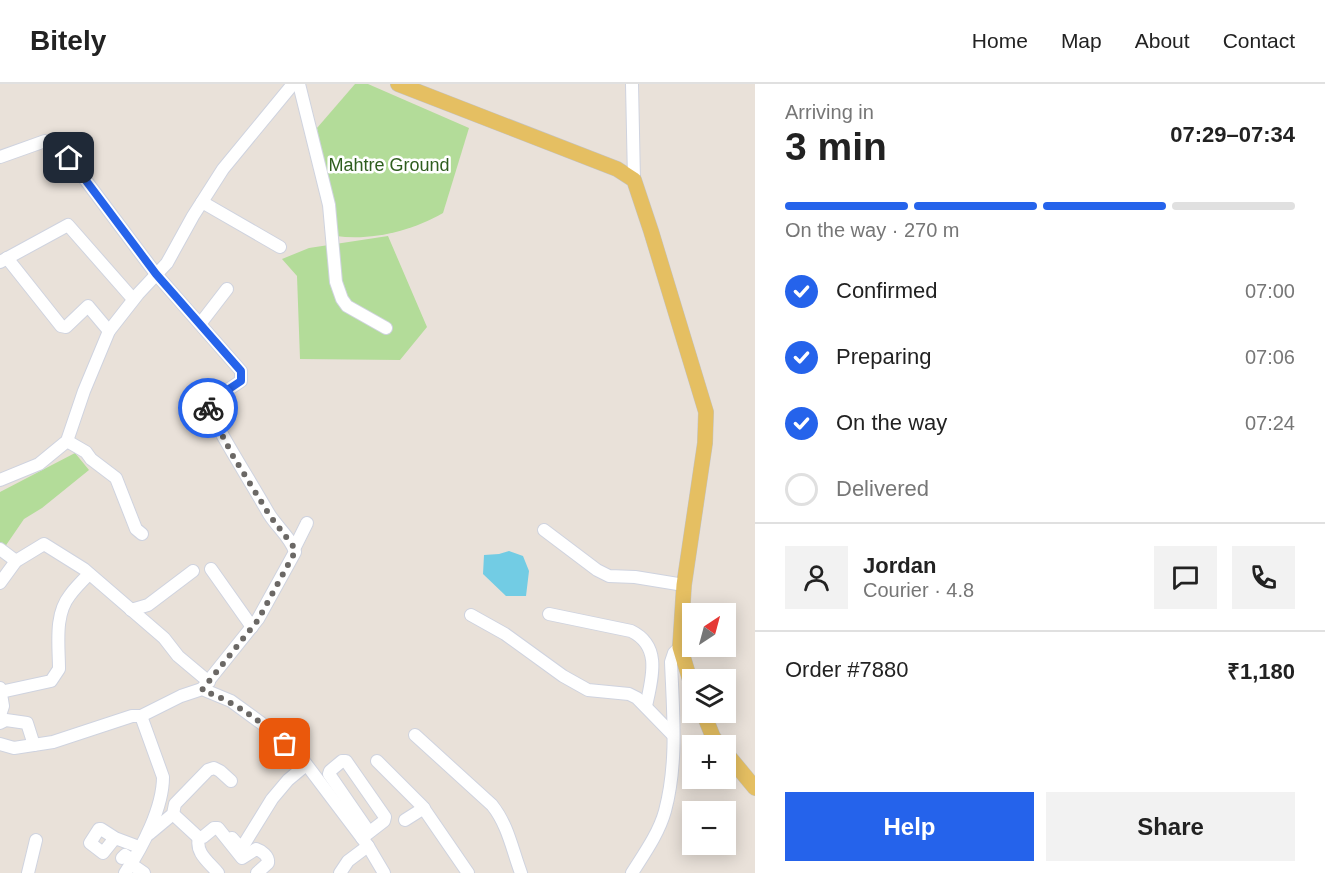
<!DOCTYPE html>
<html lang="en">
<head>
<meta charset="utf-8">
<style>
  :root { --surface:#fff; --page:#f2f2f2; --text:#222; --muted:#767676; --line:#e0e0e0; --accent:#2563eb }
  body { margin:0; font-family:Helvetica,sans-serif; background:var(--page); color:var(--text); height:100vh; display:flex; flex-direction:column; font-size:22px; white-space:nowrap }
  * { box-sizing:border-box; margin:0 }
  p { font-size:20px; color:var(--muted) }
  .icon { flex:none; width:33px; height:33px; fill:none; stroke:currentColor; stroke-width:2; stroke-linecap:round; stroke-linejoin:round }
  .map { position:relative; flex:1; overflow:hidden }
  .sheet { display:flex; flex-direction:column; background:var(--surface); width:570px }
  .sheet>* { flex:none }
  .needle { width:39px; rotate:36deg }
  .buttons { position:absolute; left:682px; top:519px; display:grid; gap:12px }
  .buttons a { display:grid; place-items:center; width:54px; height:54px; border-radius:0px; background:var(--surface); box-shadow:0 3px 15px #0003; font-size:30px }
  .pin { position:absolute; display:grid; place-items:center; width:51px; height:51px; color:#fff; margin:-26px; border-radius:12px; box-shadow:0 3px 9px #0006 }
  .courier { position:absolute; display:grid; place-items:center; width:60px; height:60px; margin:-30px; border:4px solid #2563eb; border-radius:50%; background:#fff; color:#222; box-shadow:0 2px 8px #0007 }
  .head em { font-style:normal; font-weight:600 }
  .head div { display:flex; flex-direction:column-reverse }
  .head { display:flex; align-items:center; justify-content:space-between; height:102px; padding:0 30px }
  h1 { font-size:39px; font-weight:600; line-height:45px }
  .bar { display:grid; grid-template-columns:repeat(4,1fr); gap:9px 6px; align-content:center; height:72px; padding:0 30px }
  .bar i { height:8px; border-radius:4px; background:var(--line) }
  .bar .current { background:var(--accent) }
  .bar p { grid-column:span 4 }
  .line { display:flex; align-items:center; gap:15px; padding:0 30px; border-top:2px solid var(--line) }
  .line div { flex:1 }
  .round { display:grid; place-items:center; flex:none; width:63px; height:63px; border-radius:0px; background:var(--page) }
  ol { padding:0 30px; list-style:none }
  li { display:flex; align-items:center; gap:18px; height:66px }
  li p { margin-inline-start:auto }
  li .icon { padding:6px; border-radius:50%; background:var(--accent); color:#fff; stroke-width:4 }
  li:last-child { color:var(--muted) }
  li i { width:33px; height:33px; border:3px solid var(--line); border-radius:50% }
  .cta { display:flex; gap:12px; margin-top:auto; padding:12px 30px }
  .cta a { flex:1; height:69px; border-radius:0px; background:var(--accent); color:#fff; font-size:24px; font-weight:600; line-height:69px; text-align:center }
  .cta a+a { background:var(--page); color:var(--text) }
  header { display:flex; align-items:center; gap:36px; box-sizing:border-box; height:84px; padding:0 30px; background:var(--surface); border-bottom:2px solid var(--line) }
  header strong { font-size:28px }
  nav { display:flex; gap:33px; margin-inline-start:auto; font-size:21px }
  main { display:flex; flex:1; min-height:0 }
  .map>svg:first-child { display:block }
  .green { fill:#b3dc99 }
  .water { fill:#72cce4 }
  .lines { fill:none; stroke-linecap:round; stroke-linejoin:round }
  .minor-casing { stroke:#cfd3df; stroke-width:14 }
  .major-casing { stroke:#c3c3c3; stroke-width:16 }
  .minor { stroke:#fff; stroke-width:12 }
  .major { stroke:#e5bf62; stroke-width:15 }
  .done { stroke:#6b6865; stroke-width:6; stroke-dasharray:0 10.8 }
  .route { stroke:#2563eb; stroke-width:8 }
  .labels { text-anchor:middle; stroke-width:5; stroke-linejoin:round; paint-order:stroke }
  .park-label { font-size:18px; fill:#2e5d1e; stroke:#fff }
</style>
</head>
<body>
<header>
<strong>Bitely</strong>
<nav><a>Home</a><a>Map</a><a>About</a><a>Contact</a></nav>
</header>
<main>
<div class="map">
<svg width="755" height="789" viewBox="0 0 755 789">
  <rect width="100%" height="100%" fill="#e9e1d9"/>
  <!-- green -->
  <g class="green">
    <path d="M355,0h13l101,44 -26,85c-31,18 -72,28 -107,23l-19,-108z"/>
    <path d="M388,152l39,91 -27,33 -100,-1 -3,-83 -15,-17 27,-11z"/>
    <path d="M75,369l14,17 -47,38 -18,11 -24,35v-62z"/>
  </g>
  <!-- water -->
  <path class="water" d="M509,467l14,5 6,15 -3,25h-20l-23,-22 1,-19 15,-1z"/>
  <g class="lines">
    <defs>
      <g id="minor">
        <path d="M299,0l30,121 7,77 6,17 5,7 39,22"/>
        <path d="M632,0l2,96"/>
        <path d="M0,73l45,-16 10,4 14,13 87,116 85,97v10l-30,20 -3,5v3c19,36 41,70 61,105 8,13 22,24 26,38l-37,67 -56,70"/>
        <path d="M202,118l78,45"/>
        <path d="M7,174l54,68 5,1 22,-21 21,25"/>
        <path d="M0,178l68,-37 65,74"/>
        <path d="M200,240l27,-35"/>
        <path d="M67,357l19,11 5,7 25,19 20,51 6,5"/>
        <path d="M0,396l39,-16 28,-23 17,-50 25,-60 29,-37 29,-31 26,-47 30,-47 70,-85"/>
        <path d="M544,446l53,40 12,6 26,1 49,8"/>
        <path d="M0,465l16,12"/>
        <path d="M294,465l13,-26"/>
        <path d="M211,485l41,58"/>
        <path d="M0,499l16,-22 28,-17 40,25 80,69 14,18 31,26"/>
        <path d="M131,526l17,-5 45,-34"/>
        <path d="M549,530l82,17c31,15 21,47 15,75"/>
        <path d="M471,531l34,19 58,42 25,14 41,4 8,4 36,37"/>
        <path d="M0,604l3,18 -3,9"/>
        <path d="M1,608l50,-11 8,-12c0,-24 -5,-54 11,-74 5,-7 12,-14 19,-21"/>
        <path d="M141,632l40,-20 21,-7 29,12 37,27 35,32 65,86 16,27"/>
        <path d="M0,639l6,-3 21,3 7,22"/>
        <path d="M415,651l77,70c16,20 20,44 29,68"/>
        <path d="M0,660l14,4 39,-6 79,-26h9l22,61c0,31 -21,71 -38,96"/>
        <path d="M377,677l45,45 46,67"/>
        <path d="M173,730l26,24 4,-1 11,-9h4l24,30 14,-9c6,2 13,7 12,14l-11,10"/>
        <path d="M405,736l19,-12"/>
        <path d="M149,750l24,-20 2,-10 33,-34 6,-2 6,3 11,10"/>
        <path d="M115,754l-14,-9h-2l-9,14 13,10 12,-15 24,9"/>
        <path d="M199,754c-4,15 10,24 19,35"/>
        <path d="M232,754l7,8h4l29,-47 16,-19 18,-15"/>
        <path d="M362,754l22,-17 1,-4 -39,-56h-4l-12,10 -1,3 40,58"/>
        <path d="M122,774l3,-3 8,5"/>
        <path d="M131,780l13,9"/>
        <path d="M28,789l8,-33"/>
        <path d="M340,789l8,-12 20,-15"/>
        <path d="M632,789c12,-19 27,-40 33,-62 13,-49 8,-99 6,-149l3,-9 6,-6"/>
      </g>
      <g id="major">
        <path d="M398,0l219,85 17,11 17,51 55,181 -1,31 -21,142 -4,62 13,43"/>
        <path d="M703,628l10,25 7,9"/>
        <path d="M726,669l29,35"/>
      </g>
    </defs>
    <!-- minor casing -->
    <use href="#minor" class="minor-casing"/>
    <!-- major casing -->
    <use href="#major" class="major-casing"/>
    <!-- minor -->
    <use href="#minor" class="minor"/>
    <!-- major -->
    <use href="#major" class="major"/>
  </g>
  <g class="lines">
    <!-- done -->
    <path class="done" d="M208,324l25,48 37,60 23,30 2,6 -37,68 -56,70c34,13 57,29 83,54"/>
    <!-- route -->
    <path class="route" d="M69,74l87,116 85,97v10l-30,20 -3,7"/>
  </g>
  <g class="labels">
    <!-- park labels -->
    <g class="park-label">
      <text x="389" y="87">Mahtre Ground</text>
    </g>
  </g>
</svg>
<div class="buttons">
<a><svg class="needle" viewBox="-14 -14 28 28"><path d="M0-13l5 13h-10z" fill="#e53935"/><path d="M0 13l5-13h-10z" fill="#767676"/></svg></a>
<a><svg class="icon" aria-label="layers" viewBox="0 0 24 24"><path d="M12 4l9 5-9 5-9-5zM3 14l9 5 9-5"/></svg></a>
<a>+</a>
<a>−</a>
</div>
<div class="pin" style="left:285px;top:660px;background:#ea580c"><svg class="icon" aria-label="bag" viewBox="0 0 24 24"><path d="M5 8h14l-1 12H6zM9 8a3 3 0 0 1 6 0"/></svg></div>
<div class="pin" style="left:69px;top:74px;background:#1f2937"><svg class="icon" aria-label="home" viewBox="0 0 24 24"><path d="M3 11l9-7 9 7M6 9v11h12V9"/></svg></div>
<div class="courier" style="left:208px;top:324px"><svg class="icon" aria-label="bike" viewBox="0 0 24 24"><circle cx="6" cy="16" r="4"/><circle cx="18" cy="16" r="4"/><path d="M6 16l4-8h5l3 8M10 8l3 8H6M13 5h3"/></svg></div>
</div>
<section class="sheet">
<div class="head"><div><h1>3 min</h1><p>Arriving in</p></div><em>07:29–07:34</em></div>
<div class="bar"><i class="current"></i><i class="current"></i><i class="current"></i><i></i><p>On the way · 270 m</p></div>
<ol>
<li><svg class="icon" aria-label="check" viewBox="0 0 24 24"><path d="M5 12l5 5 9-10"/></svg>Confirmed<p>07:00</p></li>
<li><svg class="icon" aria-label="check" viewBox="0 0 24 24"><path d="M5 12l5 5 9-10"/></svg>Preparing<p>07:06</p></li>
<li><svg class="icon" aria-label="check" viewBox="0 0 24 24"><path d="M5 12l5 5 9-10"/></svg>On the way<p>07:24</p></li>
<li><i></i>Delivered</li>
</ol>
<div class="line" style="height:108px"><a class="round"><svg class="icon" aria-label="person" viewBox="0 0 24 24"><circle cx="12" cy="8" r="4"/><path d="M4 21q1-7 8-7t8 7"/></svg></a><div><b>Jordan</b><p>Courier · 4.8</p></div><a class="round"><svg class="icon" aria-label="chat" viewBox="0 0 24 24"><path d="M4 5h16v11H9l-5 4z"/></svg></a><a class="round"><svg class="icon" aria-label="phone" viewBox="0 0 24 24"><path d="M5 4h4l2 5-3 2q2 4 5 5l2-3 5 2v4C11 20 4 13 5 4z"/></svg></a></div>
<div class="line" style="height:78px"><div>Order #7880</div><b>₹1,180</b></div>
<div class="cta"><a>Help</a><a>Share</a></div>
</section>
</main>
</body>
</html>
